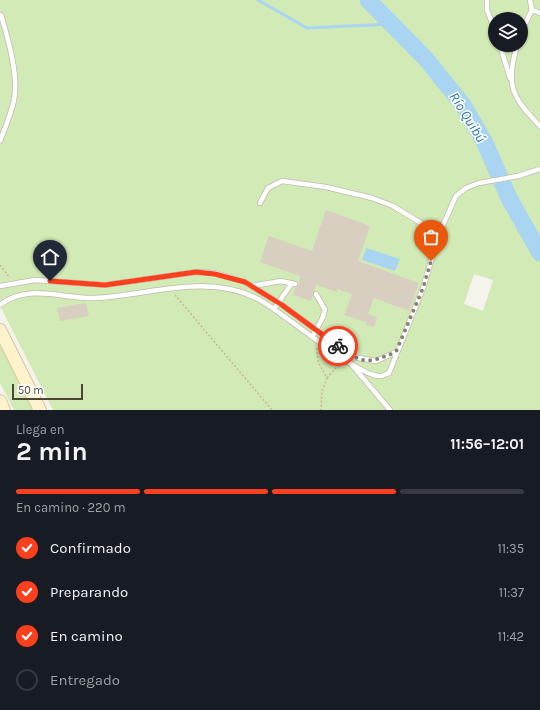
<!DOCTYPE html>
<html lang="es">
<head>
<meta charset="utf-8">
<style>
  :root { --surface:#171b24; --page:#242831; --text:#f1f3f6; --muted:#9ea1a6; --line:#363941; --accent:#fc3f1d }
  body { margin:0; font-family:Karla,sans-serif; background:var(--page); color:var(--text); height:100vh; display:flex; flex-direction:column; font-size:15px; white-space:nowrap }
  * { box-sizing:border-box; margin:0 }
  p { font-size:13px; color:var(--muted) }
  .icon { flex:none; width:22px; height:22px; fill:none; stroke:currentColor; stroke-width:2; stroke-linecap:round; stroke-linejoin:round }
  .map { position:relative; height:410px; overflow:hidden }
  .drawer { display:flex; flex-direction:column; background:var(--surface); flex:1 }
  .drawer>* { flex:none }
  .buttons { position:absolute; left:488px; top:12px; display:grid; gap:8px }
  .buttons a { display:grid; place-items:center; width:40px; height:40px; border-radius:50%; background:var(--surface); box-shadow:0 1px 3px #0004; font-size:20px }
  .scale { position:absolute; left:12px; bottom:10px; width:71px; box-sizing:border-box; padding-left:4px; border:2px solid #4b4439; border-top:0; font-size:11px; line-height:14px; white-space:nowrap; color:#4b4439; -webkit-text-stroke:3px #fff; paint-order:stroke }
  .pin { position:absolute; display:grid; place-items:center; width:34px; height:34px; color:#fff; margin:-41px -17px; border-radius:50% 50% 50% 0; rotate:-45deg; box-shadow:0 0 4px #0007 }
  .pin .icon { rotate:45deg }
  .courier { position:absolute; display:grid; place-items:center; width:40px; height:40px; margin:-20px; border:3px solid #fc3f1d; border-radius:50%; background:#fff; color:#222; box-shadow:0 1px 5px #0007 }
  .overview em { font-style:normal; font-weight:700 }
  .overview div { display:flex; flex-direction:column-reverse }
  .overview { display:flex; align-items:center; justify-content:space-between; height:68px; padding:0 16px }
  h1 { font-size:26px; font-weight:700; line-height:30px }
  .bar { display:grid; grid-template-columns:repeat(4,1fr); gap:6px 4px; align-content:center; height:48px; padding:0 16px }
  .bar i { height:5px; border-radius:3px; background:var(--line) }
  .bar .selected { background:var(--accent) }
  .bar p { grid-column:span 4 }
  ol { padding:0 16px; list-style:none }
  li { display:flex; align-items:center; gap:12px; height:44px }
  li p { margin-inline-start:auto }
  li .icon { padding:4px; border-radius:50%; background:var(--accent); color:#fff; stroke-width:4 }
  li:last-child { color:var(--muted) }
  li i { width:22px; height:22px; border:2px solid var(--line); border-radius:50% }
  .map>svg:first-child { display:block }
  .green { fill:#d2eab5; fill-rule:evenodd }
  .water { fill:#a9d4f2 }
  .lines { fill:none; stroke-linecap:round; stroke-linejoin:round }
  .stream { stroke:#a9d4f2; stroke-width:3 }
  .river { stroke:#a9d4f2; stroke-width:17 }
  .building { fill:#d8cfc1 }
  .service-casing { stroke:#c2bbae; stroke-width:6 }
  .secondary-casing { stroke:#d6c79b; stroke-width:14 }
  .path { stroke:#c4b79f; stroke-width:1.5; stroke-dasharray:2 2; stroke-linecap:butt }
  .service { stroke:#fff; stroke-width:4.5 }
  .secondary { stroke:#fff3cd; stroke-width:12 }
  .done { stroke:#878178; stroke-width:4; stroke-dasharray:0 7.2 }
  .route { stroke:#fc3f1d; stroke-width:5 }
  .labels { text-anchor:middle; stroke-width:3; stroke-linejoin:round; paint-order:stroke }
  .water-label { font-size:14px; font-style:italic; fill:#2e7ab2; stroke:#fff }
</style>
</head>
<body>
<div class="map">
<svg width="540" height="410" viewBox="0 0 540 410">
  <rect width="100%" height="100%" fill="#f6f3ec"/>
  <!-- green -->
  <g class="green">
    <path d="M0,0h540v410h-487l-53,-104zM495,19h26v26h-26zM474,274l19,6 -10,31 -19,-7z"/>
    <path d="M0,347l3,1 30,62h-19l-14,-27z"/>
  </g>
  <!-- water -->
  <path class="water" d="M366,248l34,11 -5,12 -33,-11z"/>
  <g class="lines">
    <!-- stream -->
    <path class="stream" d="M258,0l49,28 85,-4"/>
    <!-- river -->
    <path class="river" d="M368,0l58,59 37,46 21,36 25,57 31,55"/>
  </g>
  <!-- building -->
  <g class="building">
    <path d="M326,210l44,16 -12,35 61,22 -10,28 -35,-13 -6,16 9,3 -3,10 -8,-2v-3l-22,-7 8,-21 -15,-5v3l-21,-7 -5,16 -18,-6 2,-7 4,-3 1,-9 -40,-14 9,-26 43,15z"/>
    <path d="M86,303l3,13 -29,5 -3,-13z"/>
  </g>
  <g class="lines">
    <defs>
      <g id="service">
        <path d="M487,0v10l8,20"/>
        <path d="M532,10l8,3"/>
        <path d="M521,32l11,-22 -2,-10"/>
        <path d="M500,45l10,33"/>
        <path d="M517,45c-11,41 -6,51 23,81"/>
        <path d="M0,141c5,-13 11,-27 14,-41 5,-24 -6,-61 -13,-85"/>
        <path d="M260,203l8,-15 14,-7 44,6 46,11 21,8 46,28"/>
        <path d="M0,286l35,-6 70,5 91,-13 19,1 30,9 37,23 71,52 23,4 20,-9"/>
        <path d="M252,286l29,-5 14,3"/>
        <path d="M0,305c28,-22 63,-6 94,-7 54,-2 112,-26 164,1 24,12 101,79 122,77 3,0 6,-2 9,-3l34,-85 16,-54 17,-38 10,-8 13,-5 39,-7 22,-7"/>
        <path d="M274,309l18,-26"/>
        <path d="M312,337l10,-18 3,-9 -9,-16"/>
        <path d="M352,365l38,45"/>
      </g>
      <g id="secondary">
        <path d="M0,330l40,80"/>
        <path d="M0,401l4,9"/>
      </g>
    </defs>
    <!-- service casing -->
    <use href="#service" class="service-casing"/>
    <!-- secondary casing -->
    <use href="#secondary" class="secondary-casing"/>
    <!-- path -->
    <g class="path">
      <path d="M0,265l10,13"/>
      <path d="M175,295l97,115"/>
      <path d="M317,348l1,14 9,16 -5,14 -1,18"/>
      <path d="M327,378l9,-10 6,-3"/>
    </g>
    <!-- service -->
    <use href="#service" class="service"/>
    <!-- secondary -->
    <use href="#secondary" class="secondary"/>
  </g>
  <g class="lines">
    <!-- done -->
    <path class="done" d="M338,346c25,18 29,18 58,6l27,-64 8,-27"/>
    <!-- route -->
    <path class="route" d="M50,281l55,4 91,-13 19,2 30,8 37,23 56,41"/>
  </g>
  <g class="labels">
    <!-- water labels -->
    <g class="water-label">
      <text transform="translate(468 117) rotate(58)" y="5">Río Quibú</text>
    </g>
  </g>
</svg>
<div class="buttons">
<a><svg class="icon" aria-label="layers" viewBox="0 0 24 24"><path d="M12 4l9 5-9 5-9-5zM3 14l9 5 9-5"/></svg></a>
</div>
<div class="scale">50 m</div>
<div class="pin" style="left:431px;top:261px;background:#ea580c"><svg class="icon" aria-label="bag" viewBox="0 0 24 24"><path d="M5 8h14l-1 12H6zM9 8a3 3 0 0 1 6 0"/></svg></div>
<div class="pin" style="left:50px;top:281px;background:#1f2937"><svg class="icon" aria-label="home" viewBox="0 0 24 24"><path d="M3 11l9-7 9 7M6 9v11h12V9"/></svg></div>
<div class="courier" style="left:338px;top:346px"><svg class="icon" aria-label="bike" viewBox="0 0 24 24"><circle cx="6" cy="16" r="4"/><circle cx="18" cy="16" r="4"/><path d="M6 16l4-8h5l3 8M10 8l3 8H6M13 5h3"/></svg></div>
</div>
<section class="drawer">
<div class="overview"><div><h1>2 min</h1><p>Llega en</p></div><em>11:56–12:01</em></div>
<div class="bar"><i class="selected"></i><i class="selected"></i><i class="selected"></i><i></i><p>En camino · 220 m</p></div>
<ol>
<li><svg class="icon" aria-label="check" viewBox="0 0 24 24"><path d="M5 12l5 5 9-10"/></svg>Confirmado<p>11:35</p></li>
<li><svg class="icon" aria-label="check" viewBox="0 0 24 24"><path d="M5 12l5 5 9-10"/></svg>Preparando<p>11:37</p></li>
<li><svg class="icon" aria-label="check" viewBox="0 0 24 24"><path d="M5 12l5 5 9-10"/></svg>En camino<p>11:42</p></li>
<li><i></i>Entregado</li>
</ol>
</section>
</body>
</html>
